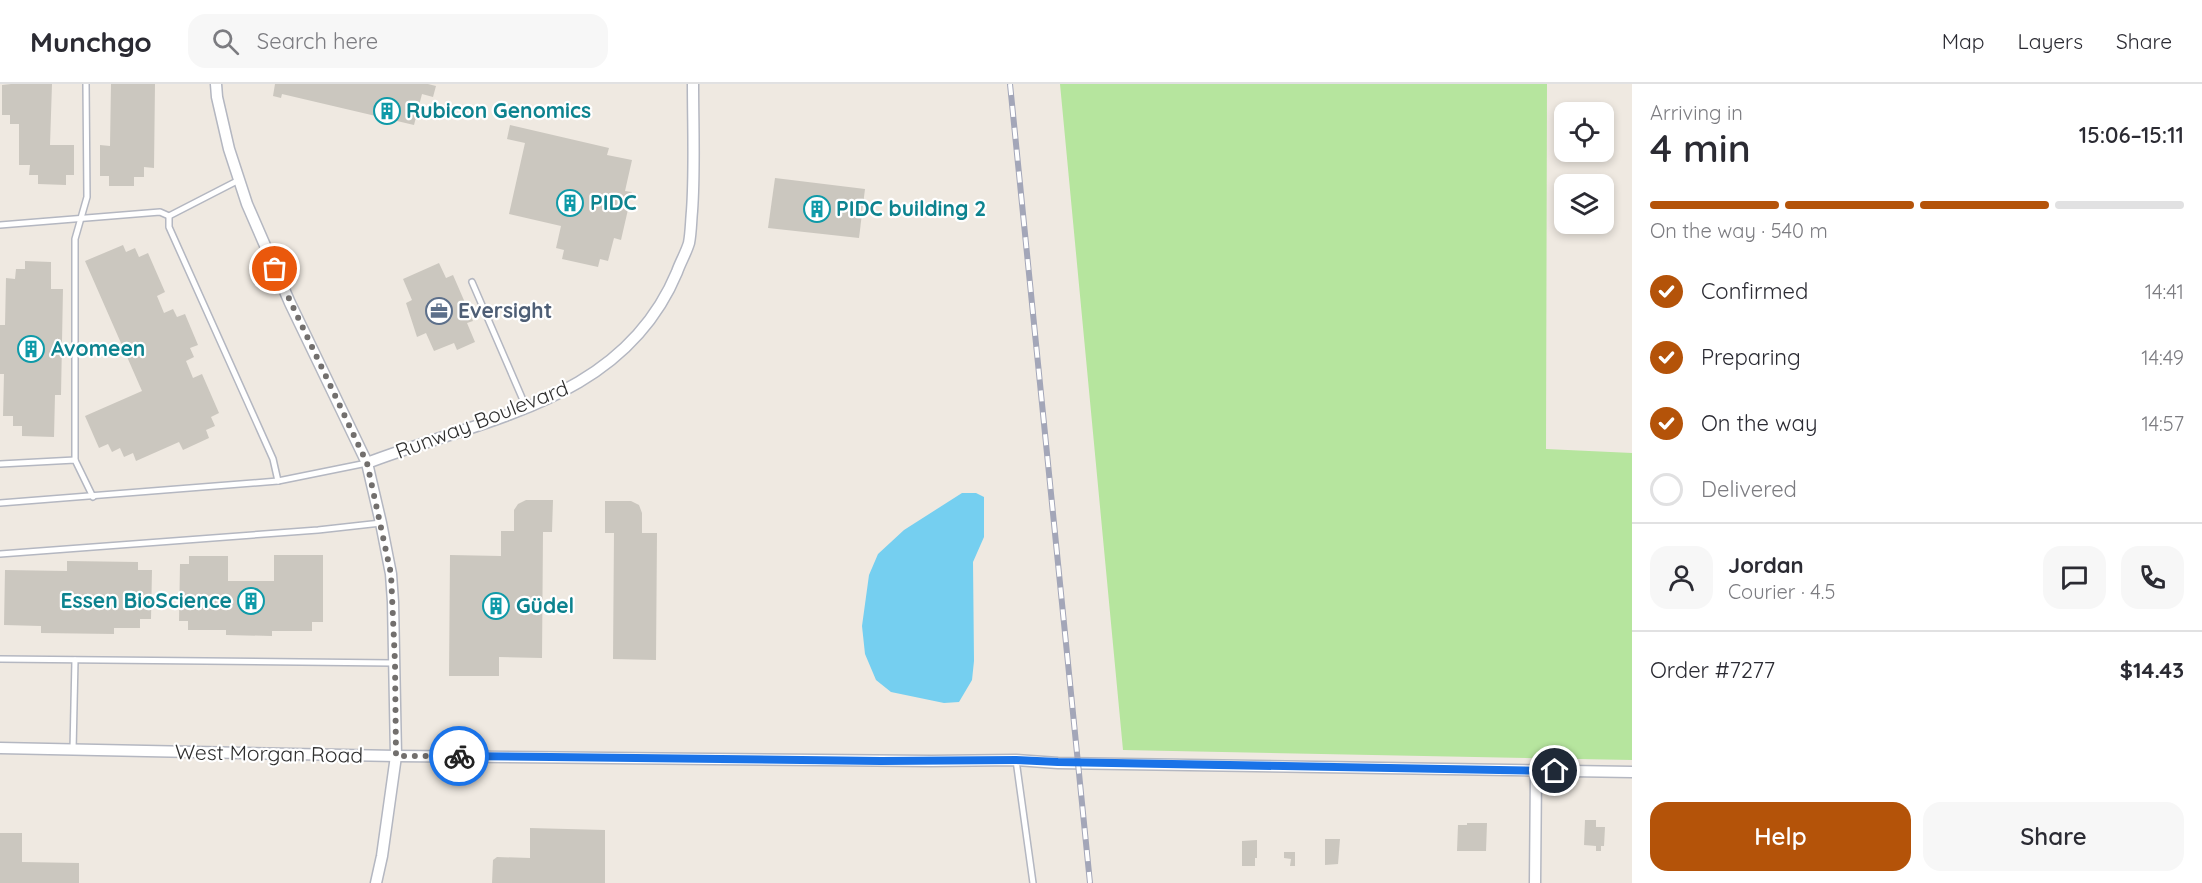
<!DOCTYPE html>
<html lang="en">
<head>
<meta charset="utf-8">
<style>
  :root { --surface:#fff; --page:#f7f7f7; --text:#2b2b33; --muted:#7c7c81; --line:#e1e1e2; --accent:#b45309 }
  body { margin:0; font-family:Quicksand,sans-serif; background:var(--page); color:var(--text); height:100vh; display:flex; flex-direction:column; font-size:22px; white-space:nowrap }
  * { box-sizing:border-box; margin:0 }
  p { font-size:20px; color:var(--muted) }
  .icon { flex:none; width:33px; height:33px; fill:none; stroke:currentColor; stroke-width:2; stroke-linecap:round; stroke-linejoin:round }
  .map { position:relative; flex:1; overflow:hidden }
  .details { display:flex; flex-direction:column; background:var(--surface); width:570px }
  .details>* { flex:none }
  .tools { position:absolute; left:1554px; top:18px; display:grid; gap:12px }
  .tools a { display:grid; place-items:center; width:60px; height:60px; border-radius:12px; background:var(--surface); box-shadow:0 3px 9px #0003; font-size:30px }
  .pin { position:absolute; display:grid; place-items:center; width:51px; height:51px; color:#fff; margin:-26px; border:3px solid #fff; border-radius:50%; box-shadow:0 2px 6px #0007 }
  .courier { position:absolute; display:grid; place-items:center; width:60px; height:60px; margin:-30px; border:4px solid #1a73e8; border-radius:50%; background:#fff; color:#222; box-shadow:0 2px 8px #0007 }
  .summary em { font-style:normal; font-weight:600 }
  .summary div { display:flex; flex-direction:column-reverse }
  .summary { display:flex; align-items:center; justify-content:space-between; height:102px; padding:0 18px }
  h1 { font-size:39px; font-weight:600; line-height:45px }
  .bar { display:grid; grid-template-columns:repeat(4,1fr); gap:9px 6px; align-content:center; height:72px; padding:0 18px }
  .bar i { height:8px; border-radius:4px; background:var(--line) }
  .bar .current { background:var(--accent) }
  .bar p { grid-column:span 4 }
  .line { display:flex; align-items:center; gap:15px; padding:0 18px; border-top:2px solid var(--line) }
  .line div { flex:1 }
  .round { display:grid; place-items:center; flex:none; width:63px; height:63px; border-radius:18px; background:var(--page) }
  ol { padding:0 18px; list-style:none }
  li { display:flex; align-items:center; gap:18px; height:66px }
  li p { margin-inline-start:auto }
  li .icon { padding:6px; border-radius:50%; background:var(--accent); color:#fff; stroke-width:4 }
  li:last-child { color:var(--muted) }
  li i { width:33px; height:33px; border:3px solid var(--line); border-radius:50% }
  .cta { display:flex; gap:12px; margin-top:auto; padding:12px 18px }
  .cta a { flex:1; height:69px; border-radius:18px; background:var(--accent); color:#fff; font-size:24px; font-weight:600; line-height:69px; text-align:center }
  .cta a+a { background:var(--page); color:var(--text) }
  header { display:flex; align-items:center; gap:36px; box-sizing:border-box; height:84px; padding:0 30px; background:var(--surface); border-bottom:2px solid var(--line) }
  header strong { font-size:28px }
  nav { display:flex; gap:33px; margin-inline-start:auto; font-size:21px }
  .search { width:420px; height:54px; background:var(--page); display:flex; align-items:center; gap:15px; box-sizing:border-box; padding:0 21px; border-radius:18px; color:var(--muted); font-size:22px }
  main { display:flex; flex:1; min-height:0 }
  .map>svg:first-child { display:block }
  .green { fill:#b6e59e }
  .water { fill:#75cff0 }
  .building { fill:#cbc7bf }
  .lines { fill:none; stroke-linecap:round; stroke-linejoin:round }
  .service-casing { stroke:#b4b7c1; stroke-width:8 }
  .minor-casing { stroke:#b4b7c1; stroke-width:13 }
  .service { stroke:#fff; stroke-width:5 }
  .minor { stroke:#fff; stroke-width:10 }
  .rail-casing { stroke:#a3a6b8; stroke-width:6 }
  .rail { stroke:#fff; stroke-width:4; stroke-dasharray:11; stroke-linecap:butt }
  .done { stroke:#726f6d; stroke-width:6; stroke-dasharray:0 10.8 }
  .route { stroke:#1a73e8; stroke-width:8 }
  .labels { text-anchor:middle; stroke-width:4.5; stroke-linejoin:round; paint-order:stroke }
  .culture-label { font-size:21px; font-weight:bold; fill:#0d838f; stroke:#fff; text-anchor:start }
  .service-label { font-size:21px; font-weight:bold; fill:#4e5e75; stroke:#fff; text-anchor:start }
  .street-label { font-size:21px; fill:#2e2e2e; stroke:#fff }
</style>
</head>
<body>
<header>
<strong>Munchgo</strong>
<div class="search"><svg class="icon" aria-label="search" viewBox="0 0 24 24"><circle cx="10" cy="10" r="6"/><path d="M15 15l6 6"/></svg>Search here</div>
<nav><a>Map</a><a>Layers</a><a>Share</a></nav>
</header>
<main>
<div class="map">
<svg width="1632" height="799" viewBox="0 0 1632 799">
  <rect width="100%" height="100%" fill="#efe9e1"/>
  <!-- green -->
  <path class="green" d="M1060,0h487l-1,365 86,4v307l-509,-10z"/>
  <!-- water -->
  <path class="water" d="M962,409h14l8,4v40l-11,25 1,99 -2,19 -13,22 -15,1 -53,-11 -15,-12 -11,-26 -3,-28 7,-51 9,-21 26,-24z"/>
  <!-- building -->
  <g class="building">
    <path d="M11,0h41l-2,61h24v30h-8v10l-28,-1v-9h-9l1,-10h-11v-41h-9v-9h-8v-30z"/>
    <path d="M111,0h44l-1,84 -10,-1v10h-10v9h-25v-10h-9v-31l10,1z"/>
    <path d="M275,0h153l8,2 -3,11 -11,-3 -8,31 -132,-31 -1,4 -8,-2z"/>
    <path d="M510,41l99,23 -2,7 25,5 -7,31 7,1 -11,48 -7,-2 -6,23 -8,-2 -2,8 -36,-8 2,-9 -8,-2 5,-22 -52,-12 16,-71 -18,-4z"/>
    <path d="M775,94l90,11 -6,49 -91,-10z"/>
    <path d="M123,161l3,7 9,-4 4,9 9,-4 17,39 -8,4 7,17 9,-4 4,8 8,-3 13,31 -8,3 4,9 -8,4 7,17 9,-4 17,39 -8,4 4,9 -9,4 3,8 -26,12 -4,-8 -43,19 -3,-8 -9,4 -4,-9 -8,4 -4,-8 -9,4 -14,-32 57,-25 -57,-130z"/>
    <path d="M25,177l26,1v27h12l-2,106h-6l-1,42 -32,-1v-10h-9v-10h-10l1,-42h-4v-49h5l1,-47 9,1 1,-10h9z"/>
    <path d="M439,179l7,15 7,-3 20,46 -6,2 8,19 -18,8 -3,-7 -20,8 -8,-18 -9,4 -11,-34 6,-3 -9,-21z"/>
    <path d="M526,416h27l-1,32h-9l-1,126 -43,-1v19h-50l1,-121 51,1v-25h13v-21l4,-6z"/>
    <path d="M605,417h26l8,4 3,8v20h15l-1,127 -43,-1 1,-126h-9z"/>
    <path d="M274,471h49v67h-11v9h-40v5l-46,-1v-5h-38v-9h-9l1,-57h9v-8h39v25h46z"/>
    <path d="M67,477l71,1v8h14l-1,49h-11v9h-26v6l-73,-1v-7l-37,-1 1,-55 62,1z"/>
    <path d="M1585,736h11v7h9l-1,19h-3v5h-5v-5l-12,-1z"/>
    <path d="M1467,739h20l-1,28h-29l1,-26h9z"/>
    <path d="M530,744l75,2v53h-113l1,-23 4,-3 33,1z"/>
    <path d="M0,749h22v29l57,1v20h-79z"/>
    <path d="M1325,755h15l-2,25 -13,1z"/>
    <path d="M1257,756v18h-2v8h-13v-25z"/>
    <path d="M1284,768h11v14h-5l1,-7 -7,-1z"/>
  </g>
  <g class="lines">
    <defs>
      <g id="service">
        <path d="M169,132v11l104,232 5,22"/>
        <path d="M0,141l160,-13 9,4 70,-36"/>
        <path d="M472,198l54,125"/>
        <path d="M75,376v-221l12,-42 -1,-113"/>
        <path d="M0,380l75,-4 18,37"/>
        <path d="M0,419l278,-22 89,-18"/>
        <path d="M0,470l318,-24 63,-7"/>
        <path d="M0,575l393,4"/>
        <path d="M73,666l2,-90"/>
        <path d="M1016,676l17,123"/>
      </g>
      <g id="minor">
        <path d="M216,0l1,13 12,52 18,55 43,99 77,160 14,60 10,51 2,28 3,154 -14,100 -6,27"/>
        <path d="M367,379c117,-45 256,-61 310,-191 3,-9 9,-19 12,-29 2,-10 2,-22 3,-32 3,-42 1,-85 1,-127"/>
        <path d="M0,664l396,8 535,5 85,-1 42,3 574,9"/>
        <path d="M1535,799l1,-112"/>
      </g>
    </defs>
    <!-- service casing -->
    <use href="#service" class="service-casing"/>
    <!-- minor casing -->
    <use href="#minor" class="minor-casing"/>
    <!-- service -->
    <use href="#service" class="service"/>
    <!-- minor -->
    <use href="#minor" class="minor"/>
    <defs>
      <path id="rail" d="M1010,0l80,799"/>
    </defs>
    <!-- rail casing -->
    <use href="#rail" class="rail-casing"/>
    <!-- rail -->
    <use href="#rail" class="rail"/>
  </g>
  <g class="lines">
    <!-- done -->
    <path class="done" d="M275,185l92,194 24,111 4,89 1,93h63"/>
    <!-- route -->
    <path class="route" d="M459,672l422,5 135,-1 42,2 497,9"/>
  </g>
  <!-- icons -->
  <defs>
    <symbol id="building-ring" viewBox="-11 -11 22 22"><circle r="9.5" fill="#fff" stroke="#0f9aa8" stroke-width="1.5"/><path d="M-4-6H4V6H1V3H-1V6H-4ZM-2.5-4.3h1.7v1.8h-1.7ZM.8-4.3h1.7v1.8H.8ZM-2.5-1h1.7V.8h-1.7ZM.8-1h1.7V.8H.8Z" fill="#0f9aa8"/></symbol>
    <symbol id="office-ring" viewBox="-11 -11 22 22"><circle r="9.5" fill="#fff" stroke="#5c6f8a" stroke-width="1.5"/><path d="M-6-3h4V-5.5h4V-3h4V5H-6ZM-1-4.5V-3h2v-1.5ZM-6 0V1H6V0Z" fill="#5c6f8a"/></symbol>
  </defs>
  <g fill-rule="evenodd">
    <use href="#building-ring" x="372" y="12" width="30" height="30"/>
    <use href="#building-ring" x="555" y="104" width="30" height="30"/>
    <use href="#building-ring" x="802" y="110" width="30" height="30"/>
    <use href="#office-ring" x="424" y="212" width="30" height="30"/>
    <use href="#building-ring" x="16" y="250" width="30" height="30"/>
    <use href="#building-ring" x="236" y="502" width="30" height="30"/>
    <use href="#building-ring" x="481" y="507" width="30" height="30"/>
  </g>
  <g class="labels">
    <!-- culture labels -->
    <g class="culture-label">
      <text x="406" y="34">Rubicon Genomics</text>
      <text x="590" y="126">PIDC</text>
      <text x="836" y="132">PIDC building 2</text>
      <text x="51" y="272">Avomeen</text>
      <text x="232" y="524" text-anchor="end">Essen BioScience</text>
      <text x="516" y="529">Güdel</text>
    </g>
    <!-- service labels -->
    <g class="service-label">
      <text x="458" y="234">Eversight</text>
    </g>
    <!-- street labels -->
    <g class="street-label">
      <text transform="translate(482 336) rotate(-21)" y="7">Runway Boulevard</text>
      <text transform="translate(269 670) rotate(1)" y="7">West Morgan Road</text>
    </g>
  </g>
</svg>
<div class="tools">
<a><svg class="icon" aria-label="locate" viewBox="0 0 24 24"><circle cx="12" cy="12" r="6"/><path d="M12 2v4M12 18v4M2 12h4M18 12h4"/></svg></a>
<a><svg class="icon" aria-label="layers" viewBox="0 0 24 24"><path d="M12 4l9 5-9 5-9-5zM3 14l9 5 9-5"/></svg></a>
</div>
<div class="pin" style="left:275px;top:185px;background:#ea580c"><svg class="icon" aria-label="bag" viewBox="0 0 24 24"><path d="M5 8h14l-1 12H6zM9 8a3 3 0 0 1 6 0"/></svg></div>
<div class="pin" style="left:1555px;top:687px;background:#1f2937"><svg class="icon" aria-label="home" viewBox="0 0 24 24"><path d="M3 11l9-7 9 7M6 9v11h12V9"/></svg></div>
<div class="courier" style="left:459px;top:672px"><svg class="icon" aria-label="bike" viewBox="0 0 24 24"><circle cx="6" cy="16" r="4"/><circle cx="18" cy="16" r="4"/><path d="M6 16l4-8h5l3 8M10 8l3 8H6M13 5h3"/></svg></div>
</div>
<section class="details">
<div class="summary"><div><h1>4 min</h1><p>Arriving in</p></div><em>15:06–15:11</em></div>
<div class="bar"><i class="current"></i><i class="current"></i><i class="current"></i><i></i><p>On the way · 540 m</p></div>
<ol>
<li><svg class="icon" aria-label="check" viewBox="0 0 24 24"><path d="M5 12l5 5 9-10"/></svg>Confirmed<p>14:41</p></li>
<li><svg class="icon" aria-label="check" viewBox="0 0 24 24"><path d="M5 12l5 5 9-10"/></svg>Preparing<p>14:49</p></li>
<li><svg class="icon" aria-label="check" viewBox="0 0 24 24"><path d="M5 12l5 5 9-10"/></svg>On the way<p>14:57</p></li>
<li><i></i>Delivered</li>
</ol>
<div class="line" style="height:108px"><a class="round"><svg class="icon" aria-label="person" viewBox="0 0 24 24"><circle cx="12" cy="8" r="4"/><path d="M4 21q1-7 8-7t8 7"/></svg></a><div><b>Jordan</b><p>Courier · 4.5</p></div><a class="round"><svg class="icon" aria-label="chat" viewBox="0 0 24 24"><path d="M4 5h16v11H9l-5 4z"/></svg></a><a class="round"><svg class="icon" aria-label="phone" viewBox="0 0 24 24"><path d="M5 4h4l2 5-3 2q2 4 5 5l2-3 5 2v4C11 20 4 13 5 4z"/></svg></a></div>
<div class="line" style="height:78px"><div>Order #7277</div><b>$14.43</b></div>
<div class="cta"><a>Help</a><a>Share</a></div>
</section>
</main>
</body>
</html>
